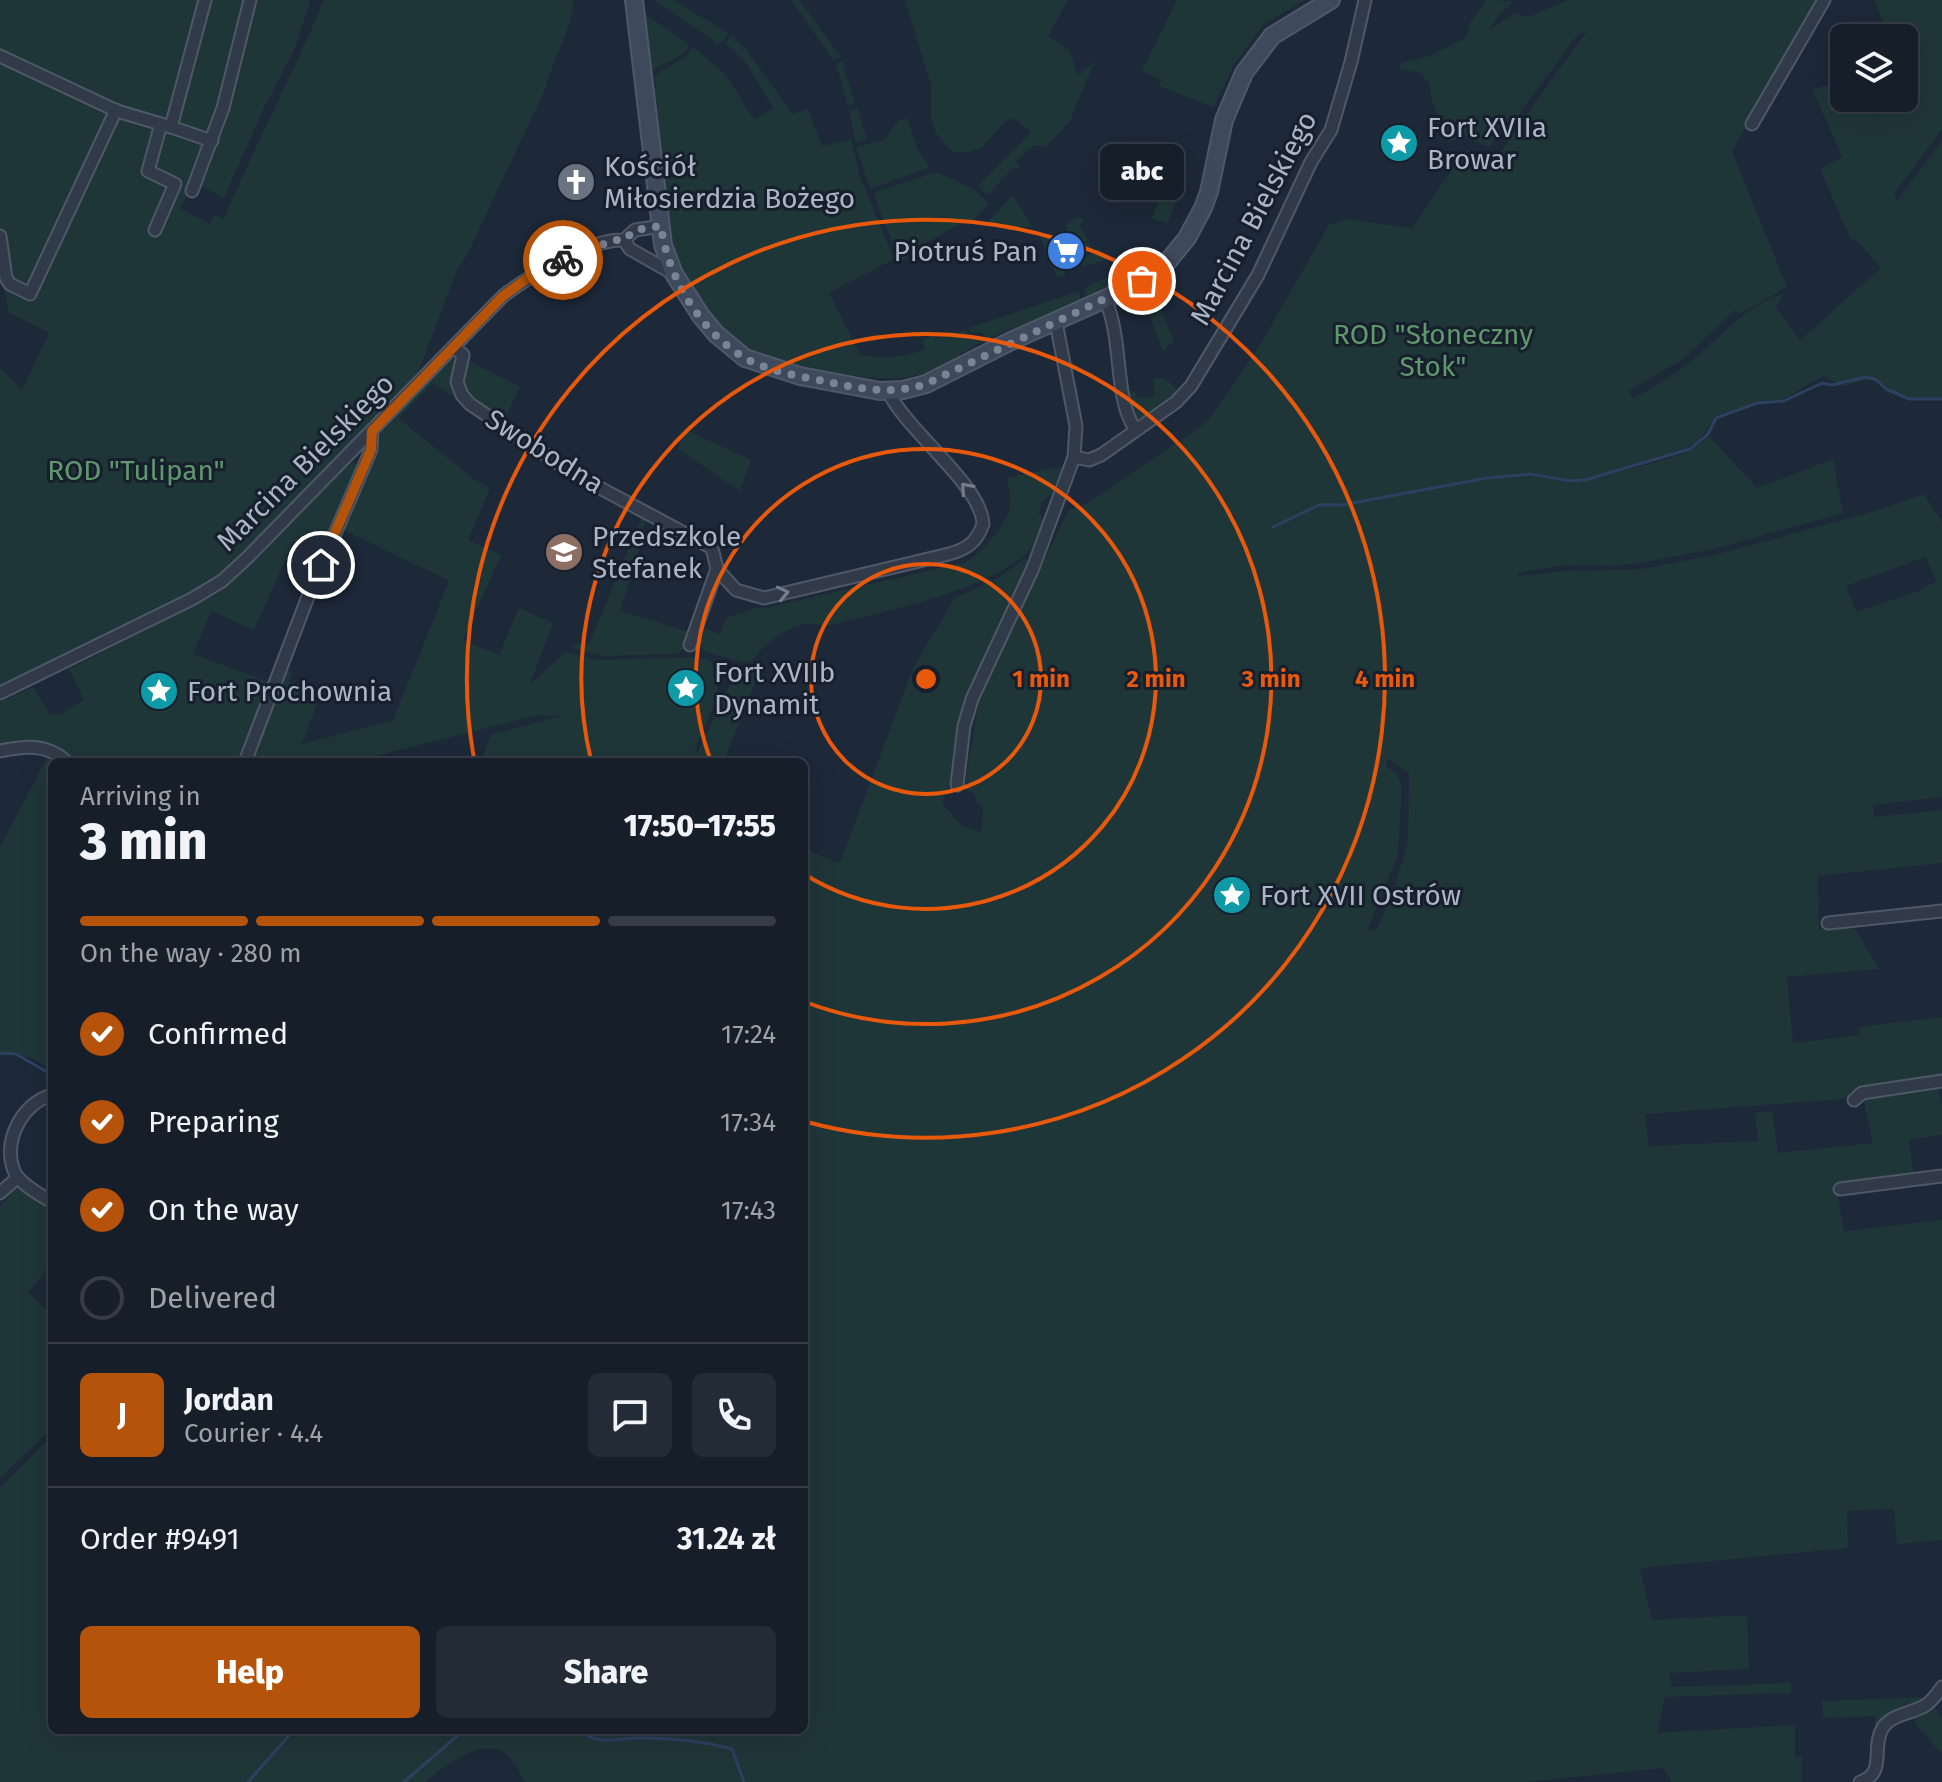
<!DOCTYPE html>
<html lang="en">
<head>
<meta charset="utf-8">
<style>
  :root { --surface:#161e2a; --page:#232b36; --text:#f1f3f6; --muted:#9ea2a8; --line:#353c47; --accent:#b45309 }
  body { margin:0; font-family:"Fira Sans",sans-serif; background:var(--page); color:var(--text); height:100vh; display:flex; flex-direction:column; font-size:30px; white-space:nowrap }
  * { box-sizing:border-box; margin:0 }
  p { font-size:26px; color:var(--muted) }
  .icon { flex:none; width:44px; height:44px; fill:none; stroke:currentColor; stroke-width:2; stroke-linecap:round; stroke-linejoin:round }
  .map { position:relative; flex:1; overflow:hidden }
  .drawer { position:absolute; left:48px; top:758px; width:760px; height:976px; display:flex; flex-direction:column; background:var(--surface); border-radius:12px; box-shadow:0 8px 32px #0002,0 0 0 2px var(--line) }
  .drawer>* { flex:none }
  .tools { position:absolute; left:1830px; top:24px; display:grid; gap:16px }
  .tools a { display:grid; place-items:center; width:88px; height:88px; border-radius:12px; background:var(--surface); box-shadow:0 8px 32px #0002,0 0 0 2px var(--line); font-size:40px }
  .pin { position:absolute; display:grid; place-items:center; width:68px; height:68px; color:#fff; margin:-34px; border:4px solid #fff; border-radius:50%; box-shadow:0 2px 8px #0007 }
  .courier { position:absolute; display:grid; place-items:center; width:80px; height:80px; margin:-40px; border:6px solid #b45309; border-radius:50%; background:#fff; color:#222; box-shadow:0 2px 10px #0007 }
  .bubble { position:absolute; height:56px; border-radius:12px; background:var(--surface); box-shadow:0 8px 32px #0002,0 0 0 2px var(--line); font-size:26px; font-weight:800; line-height:56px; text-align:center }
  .head em { font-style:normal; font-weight:800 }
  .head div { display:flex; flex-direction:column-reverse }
  .head { display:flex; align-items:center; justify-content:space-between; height:136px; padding:0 32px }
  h1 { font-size:52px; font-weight:800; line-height:60px }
  .bar { display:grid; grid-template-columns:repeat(4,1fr); gap:12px 8px; align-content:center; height:96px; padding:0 32px }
  .bar i { height:10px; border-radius:6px; background:var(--line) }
  .bar .selected { background:var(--accent) }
  .bar p { grid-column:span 4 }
  .line { display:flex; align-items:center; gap:20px; padding:0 32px; border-top:2px solid var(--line) }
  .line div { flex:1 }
  .round { display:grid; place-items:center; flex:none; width:84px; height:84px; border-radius:12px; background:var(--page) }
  ol { padding:0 32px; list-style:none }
  li { display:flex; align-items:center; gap:24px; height:88px }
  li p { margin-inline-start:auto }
  li .icon { padding:8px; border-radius:50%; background:var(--accent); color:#fff; stroke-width:4 }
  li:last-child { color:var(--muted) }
  li i { width:44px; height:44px; border:4px solid var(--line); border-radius:50% }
  .cta { display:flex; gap:16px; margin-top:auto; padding:16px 32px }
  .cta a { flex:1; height:92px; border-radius:12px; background:var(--accent); color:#fff; font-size:32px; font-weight:800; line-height:92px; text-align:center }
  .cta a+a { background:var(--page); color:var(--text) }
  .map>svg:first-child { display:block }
  .green { fill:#1f3639; fill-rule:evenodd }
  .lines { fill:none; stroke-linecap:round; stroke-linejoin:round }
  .stream { stroke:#2c415f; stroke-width:3 }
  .street-casing { stroke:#4e5867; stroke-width:15 }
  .secondary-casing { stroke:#4e5867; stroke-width:20 }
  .street { stroke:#313a48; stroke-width:11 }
  .secondary { stroke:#3e495c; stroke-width:16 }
  .oneway { stroke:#747e8d }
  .done { stroke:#798494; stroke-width:8; stroke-dasharray:0 14.4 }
  .route { stroke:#b45309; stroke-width:10 }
  .ring { fill:none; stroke:#e8590c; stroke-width:4 }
  .labels { text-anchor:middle; stroke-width:6; stroke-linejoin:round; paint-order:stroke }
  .poi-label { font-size:28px; fill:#aab5c6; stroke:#171f2d; text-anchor:start }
  .street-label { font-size:28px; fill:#aab5c6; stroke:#171f2d }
  .park-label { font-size:28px; fill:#60986e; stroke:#171f2d }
  .centre { fill:#e8590c; stroke:#171f2d; stroke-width:4 }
  .ring-label { font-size:24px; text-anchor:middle; font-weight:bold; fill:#e8590c; stroke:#171f2d; stroke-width:6; stroke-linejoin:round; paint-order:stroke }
</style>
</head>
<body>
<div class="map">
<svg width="1942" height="1782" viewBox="0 0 1942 1782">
  <rect width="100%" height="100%" fill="#1d2838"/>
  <!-- green -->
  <g class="green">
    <path d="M0,0h311l-17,50 -31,60 -39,88 -31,-16 -13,27 30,15 5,-9 9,4c31,-74 69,-145 100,-219h250c-4,33 -21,59 -29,90l-78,165 -10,15 -42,111 -165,168 -34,30 -26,16 -139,72 -51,19v-318l22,22 27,-57 -40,-20 -9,-43z"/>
    <path d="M654,0h19l55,33 -4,7 -11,8 3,-6z"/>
    <path d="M791,0h8l42,57 -7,3 -5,-6z"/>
    <path d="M905,0h163l-20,36 21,14 9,25 23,-19 -8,9 -23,56 -24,26 -12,-2 -18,17 5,7 -7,-2 -27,28 -9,-9 53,-54 -17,-14 -10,4 -22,26 -14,4h-13l-7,-4 -12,-15 -5,-13v-35z"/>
    <path d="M1177,0h128l-41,24 -29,39 -22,44 -54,-21 2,-6 -19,-9z"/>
    <path d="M1486,0l29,1 -16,13 -9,15 26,-16 12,4 40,-17h252l-88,151 55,136 -48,27 -4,-4 -52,49 -54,32 4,7c20,-10 37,-20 55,-34 26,-20 63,-65 96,-70l-8,13 24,33 81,-72 -23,-26 -8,-4 -30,-69 22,-12 -30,-68 27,-6 5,-6v21h60v-60h-14l-16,-38h68v129l-48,65 3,7 45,-60v257l-34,1 -37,-20 -28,7 -20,-10 -39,23 -26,2 -43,15c-20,40 -44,37 -82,48 -16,5 -32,11 -48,15l-14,1 -39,-8v4l39,7 15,-2 85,-23 19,-7 19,-15 48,52 76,-29 10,54 -130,36 -73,14 -25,3 -49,-1 -49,8 2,3 46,-5 76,-2 74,-14 160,-44 49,-17 18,28v275l-69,8 1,12 68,-7v53l-124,13 1,53 35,-3 25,43 -92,8 6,66 67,-8 -1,-8 83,-10v62l-91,12 -7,8 -199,15 4,32 109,-5 -3,-28 17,-2 6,42 95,-10 -10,-45 75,-12 4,20v29l-33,5 5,36 -78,10 8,45 98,-11v320l-45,4 -3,-35 -47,2 1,37 -208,20 12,52 95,-5 2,54 -80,4 3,14 119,-4v10l-126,4 -8,36 138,-8v32h7v25h-130l-9,-14 -138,14h-1000c-6,-11 -12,-25 -23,-31 -26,-11 -59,17 -77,31h-425v-295l52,-51v294h752v-881l36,14 74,-197 41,-68 43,-20 26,-19 7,2 -66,148 -14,70 -9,24 20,23 19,6 2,-24 -6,-5 -3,-10 -10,-3 17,-102 88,-178 22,-9 116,-79 50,-72 72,-125 16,-6 67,9 54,-79 30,12 17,-28 74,-102 -11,6 -60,81 -21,20 -6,10 -26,-14 -14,9 -17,-43 -3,-17 -10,-11 -20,-2 2,-7 29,-7 36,-18 4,-15zM1925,557l12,24 -19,10 -61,21 -11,-26zM1387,759l22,14 -1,69 -14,47 -17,40 -10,2 31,-76 4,-69 -6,-13 -9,-6z"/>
    <path d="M645,14l45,31 -7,9 -32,17z"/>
    <path d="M731,35l14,13 48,66 15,-5 14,37 29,-6 9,36 34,83 -65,34 31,62c23,3 43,4 65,-6l-3,-9 11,-5 3,4 30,-9 2,5 13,1 3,5c-26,13 -47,31 -76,36 -33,7 -145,-15 -171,-35 -24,-20 -48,-54 -61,-83 -9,-20 -9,-44 -11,-66 -4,-34 -8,-68 -12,-103l3,-2 -1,-10 -3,-1 33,-20 8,-10 33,28 28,45 19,-12 -27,-45 -20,-20z"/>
    <path d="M842,61l13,42 -7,3 -12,-42z"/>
    <path d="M858,109l9,30 -11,4 -7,-33z"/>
    <path d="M907,118l10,30 13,19 -60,22 -14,-42 28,-7 15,-20z"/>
    <path d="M937,172l38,18 14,14 -18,19 -4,-3 -59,33v5l-8,4 -27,-69z"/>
    <path d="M1169,172l16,7 -18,45 -15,-6z"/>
    <path d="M1012,196l2,1 19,30 -28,-1 -18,-3z"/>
    <path d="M1078,217l7,2 -5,7 12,23 -12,9 -14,-31 2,-5z"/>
    <path d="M1046,234l6,4 14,37 -9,3 -17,-42z"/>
    <path d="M1099,248l7,12 -24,7 -1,-7z"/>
    <path d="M1111,275l5,3 -2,6 -28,13 -2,-9z"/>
    <path d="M1079,291l2,9 -49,24 -25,6 -20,9 -4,-6 -13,-1 -1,-4z"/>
    <path d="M1153,291l21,50 -11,10 -21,-55z"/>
    <path d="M452,359l4,2 -4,20 13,24 -32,-22 -35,35 78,63 14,7 -22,52 33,15 -38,85 36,15 20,-47 34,15 -23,61 36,-32 33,8 96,-3 15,3c20,34 -6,59 -15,92h3l36,-76 6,-5 19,1 -35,90h-244l11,-27 70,-19 -22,-1 -187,47h-104l35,-93 9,3 -3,9 33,10 -20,53 91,-24 56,-139 -107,-52 36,-75 3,-24z"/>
    <path d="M470,362l50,25 -15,32c-14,-7 -52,-25 -43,-46 2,-4 6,-7 8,-11z"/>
    <path d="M1164,378l10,8 4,9 -38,26 -7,-3 -7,-27h9l2,7 17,-1v-18z"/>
    <path d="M686,430l65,30 -11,31 -62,-42z"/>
    <path d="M349,462l7,1 1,8 -37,85 -27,-13 -39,87 -43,-19 -18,43 76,28 -29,80h-168c-26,-23 -39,-23 -72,-16v-44l33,-15 17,28 12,-2 22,-13 -15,-31 148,-75 47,-44 28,-33z"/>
    <path d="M1067,465l-11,28 -12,6 -6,14 8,8c-5,9 -10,25 -18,32 -50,41 -140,57 -202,73 -29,-10 -59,14 -75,36l-5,1 -41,-11 -9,-11 6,-14 18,7 6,-16 34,-11 1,2 206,-47c13,-8 38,-36 42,-51 3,-11 0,-21 -2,-33z"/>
    <path d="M643,515l5,2 -9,21 3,2 -22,71 70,21 -6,16 -7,6 -75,2 -31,-8 6,-5 12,1z"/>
    <path d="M50,752l12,10h-10v308l-20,-12 -32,-5v-206z"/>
    <path d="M17,1187l35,25v51l-24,30 24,22v113l-52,50v-271z"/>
    <path d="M1930,1697l-55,36v-17l-52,2 -1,-17z"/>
    <path d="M1933,1704l9,14v36l-25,-28 -4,-11z"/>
  </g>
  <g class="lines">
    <!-- stream -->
    <g class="stream">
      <path d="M1273,527l46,-22h23l145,-27 44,-4 39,7 15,-1 105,-31 18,-15 8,-16 41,-15 27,-2 38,-18 10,2 33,-8 10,2 11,10 23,10h33"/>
      <path d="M0,1053l16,1 36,21"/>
      <path d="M578,1730c26,18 38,7 66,8 30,0 59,3 88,11l12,33"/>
      <path d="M248,1782l46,-52"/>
      <path d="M404,1782l60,-52"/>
    </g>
    <defs>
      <g id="street">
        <path d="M205,0l-34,127 41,14"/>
        <path d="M0,56l117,55 54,16"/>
        <path d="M1752,124l72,-124"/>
        <path d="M192,191l31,-83 27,-108"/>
        <path d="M155,230l20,-46 -27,-13 13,-47"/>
        <path d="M0,236l6,42 4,6 20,10 86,-184"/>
        <path d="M624,240l6,9 44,25"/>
        <path d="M1105,299c19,42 8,97 30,130"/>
        <path d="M455,348l8,7 -6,27 5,13 8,9 104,70 138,74 5,21 -27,76"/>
        <path d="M1074,457l15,3 12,-5 75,-53 15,-16 67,-111 53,-113 20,-32 20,-68 14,-62"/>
        <path d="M717,569l19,21 28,8 185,-44c18,-5 28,-12 34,-30 -2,-40 -76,-92 -95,-133"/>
        <path d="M0,693l192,-94 30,-18 25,-23 256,-262c26,-20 88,-58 121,-56l11,-10 26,-4"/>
        <path d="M0,751c25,-5 47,-8 67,11"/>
        <path d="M245,762l64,-168 62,-144 1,-19"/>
        <path d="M957,785l7,-59 8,-27 61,-131 41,-111 2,-31 -20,-104"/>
        <path d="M1828,923l114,-12"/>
        <path d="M52,1095c-31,8 -52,50 -36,80 8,11 24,20 36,27"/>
        <path d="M1854,1100l8,-7 80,-12"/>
        <path d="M1840,1189l102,-13"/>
        <path d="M0,1193l17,-15"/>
        <path d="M1860,1782c27,-9 11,-33 22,-53 8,-15 30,-15 44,-24 7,-5 11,-11 16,-18"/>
      </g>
      <path id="secondary" d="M634,0l29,245 11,29 27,42 15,18 29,24 55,18 80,15 23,-1 23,-6 83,-42 96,-43 46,-22 14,-12 22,-27 16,-30 6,-16 15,-72 20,-47 28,-37 59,-36"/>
    </defs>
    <!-- street casing -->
    <use href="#street" class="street-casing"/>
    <!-- secondary casing -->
    <use href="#secondary" class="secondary-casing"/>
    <!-- street -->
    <use href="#street" class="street"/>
    <!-- secondary -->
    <use href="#secondary" class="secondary"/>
  </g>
  <!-- one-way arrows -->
  <defs><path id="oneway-chevron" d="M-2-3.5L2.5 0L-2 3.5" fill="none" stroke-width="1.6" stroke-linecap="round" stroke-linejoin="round" transform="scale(2)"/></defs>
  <g class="oneway">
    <use href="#oneway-chevron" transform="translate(966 488) rotate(-131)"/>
    <use href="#oneway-chevron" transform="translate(783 593) rotate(-13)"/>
  </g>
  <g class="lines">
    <!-- done -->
    <path class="done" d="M563,260l51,-20h10l11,-10 26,-4c6,49 39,106 84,132 24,14 56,18 83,24 33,7 65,13 98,2l216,-103"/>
    <!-- route -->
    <path class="route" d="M321,565l50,-115 1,-19 131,-135 29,-21 31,-15"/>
  </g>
  <!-- distance rings -->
  <g class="ring">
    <circle cx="926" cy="679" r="115"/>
    <path d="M711 761A230 230 0 1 1 804 874"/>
    <path d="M591 760A345 345 0 1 1 805 1002"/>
    <path d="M474 759A459 459 0 1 1 807 1122"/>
  </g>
  <!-- icons -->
  <defs>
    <symbol id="sight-disc" viewBox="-11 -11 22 22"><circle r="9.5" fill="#0f9aa8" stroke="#171f2d"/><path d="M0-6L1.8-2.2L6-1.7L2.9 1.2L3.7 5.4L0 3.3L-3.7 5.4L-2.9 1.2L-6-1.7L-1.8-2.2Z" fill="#fff"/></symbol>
    <symbol id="church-disc" viewBox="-11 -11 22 22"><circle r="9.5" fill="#6b7280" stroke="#171f2d"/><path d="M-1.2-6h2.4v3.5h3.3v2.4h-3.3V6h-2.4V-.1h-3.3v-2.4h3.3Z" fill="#fff"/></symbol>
    <symbol id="supermarket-disc" viewBox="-11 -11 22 22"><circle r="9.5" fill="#3f7fe0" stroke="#171f2d"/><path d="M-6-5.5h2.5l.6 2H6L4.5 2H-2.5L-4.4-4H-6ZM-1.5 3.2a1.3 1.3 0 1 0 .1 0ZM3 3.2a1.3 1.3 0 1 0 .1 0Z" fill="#fff"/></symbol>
    <symbol id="school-disc" viewBox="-11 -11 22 22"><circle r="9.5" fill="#8d6e63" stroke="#171f2d"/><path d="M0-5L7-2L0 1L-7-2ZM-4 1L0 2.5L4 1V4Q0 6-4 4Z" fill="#fff"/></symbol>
  </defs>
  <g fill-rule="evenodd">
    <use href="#sight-disc" x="1377" y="121" width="44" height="44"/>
    <use href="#church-disc" x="554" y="160" width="44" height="44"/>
    <use href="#supermarket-disc" x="1044" y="229" width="44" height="44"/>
    <use href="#school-disc" x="542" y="530" width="44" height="44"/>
    <use href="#sight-disc" x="664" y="666" width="44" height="44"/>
    <use href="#sight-disc" x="137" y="669" width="44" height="44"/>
    <use href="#sight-disc" x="1210" y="873" width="44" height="44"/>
  </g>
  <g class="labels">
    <!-- poi labels -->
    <g class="poi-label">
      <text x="1427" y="137">Fort XVIIa<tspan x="1427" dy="32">Browar</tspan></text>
      <text x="604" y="176">Kościół<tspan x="604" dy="32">Miłosierdzia Bożego</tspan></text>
      <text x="1038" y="261" text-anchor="end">Piotruś Pan</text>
      <text x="592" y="546">Przedszkole<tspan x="592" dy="32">Stefanek</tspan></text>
      <text x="714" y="682">Fort XVIIb<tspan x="714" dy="32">Dynamit</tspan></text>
      <text x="187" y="701">Fort Prochownia</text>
      <text x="1260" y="905">Fort XVII Ostrów</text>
    </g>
    <!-- street labels -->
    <g class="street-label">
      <text transform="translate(1253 218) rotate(-62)" y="10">Marcina Bielskiego</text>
      <text transform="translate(545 451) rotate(32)" y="10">Swobodna</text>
      <text transform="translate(305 462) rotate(-45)" y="10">Marcina Bielskiego</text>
    </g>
    <!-- park labels -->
    <g class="park-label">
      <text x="1433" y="344">ROD "Słoneczny<tspan x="1433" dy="32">Stok"</tspan></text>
      <text x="136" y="480">ROD "Tulipan"</text>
    </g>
  </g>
  <circle cx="926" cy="679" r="12" class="centre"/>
  <g class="ring-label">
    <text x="1041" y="687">1 min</text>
    <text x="1156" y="687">2 min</text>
    <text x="1271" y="687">3 min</text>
    <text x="1385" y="687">4 min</text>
  </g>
</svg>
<div class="tools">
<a><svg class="icon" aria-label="layers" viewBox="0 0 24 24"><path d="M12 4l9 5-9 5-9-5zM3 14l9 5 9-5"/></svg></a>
</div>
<div class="pin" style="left:1142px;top:281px;background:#ea580c"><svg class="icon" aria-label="bag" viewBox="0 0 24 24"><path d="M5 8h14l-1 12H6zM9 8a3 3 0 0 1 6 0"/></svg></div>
<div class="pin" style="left:321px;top:565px;background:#1f2937"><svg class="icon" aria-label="home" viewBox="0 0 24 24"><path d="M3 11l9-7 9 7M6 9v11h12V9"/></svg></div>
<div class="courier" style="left:563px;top:260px"><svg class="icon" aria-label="bike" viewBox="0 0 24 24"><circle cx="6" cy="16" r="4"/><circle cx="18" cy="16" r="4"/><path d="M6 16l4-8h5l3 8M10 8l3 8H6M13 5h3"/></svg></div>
<div class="bubble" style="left:1100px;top:144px;width:84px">abc</div>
<section class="drawer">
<div class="head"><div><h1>3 min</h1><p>Arriving in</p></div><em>17:50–17:55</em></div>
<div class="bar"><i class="selected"></i><i class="selected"></i><i class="selected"></i><i></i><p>On the way · 280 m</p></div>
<ol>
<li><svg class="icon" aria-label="check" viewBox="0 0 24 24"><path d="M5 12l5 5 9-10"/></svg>Confirmed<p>17:24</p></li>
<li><svg class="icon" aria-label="check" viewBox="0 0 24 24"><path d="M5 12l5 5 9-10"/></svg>Preparing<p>17:34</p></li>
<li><svg class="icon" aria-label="check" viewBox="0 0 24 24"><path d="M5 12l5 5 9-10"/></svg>On the way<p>17:43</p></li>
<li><i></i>Delivered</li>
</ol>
<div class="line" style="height:144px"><b class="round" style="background:var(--accent);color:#fff">J</b><div><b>Jordan</b><p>Courier · 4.4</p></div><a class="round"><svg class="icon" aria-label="chat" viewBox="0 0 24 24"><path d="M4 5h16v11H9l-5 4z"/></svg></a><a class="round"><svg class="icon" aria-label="phone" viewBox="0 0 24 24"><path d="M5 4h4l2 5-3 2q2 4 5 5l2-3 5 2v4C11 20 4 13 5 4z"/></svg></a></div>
<div class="line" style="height:104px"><div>Order #9491</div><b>31.24 zł</b></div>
<div class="cta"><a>Help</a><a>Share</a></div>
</section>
</div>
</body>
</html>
